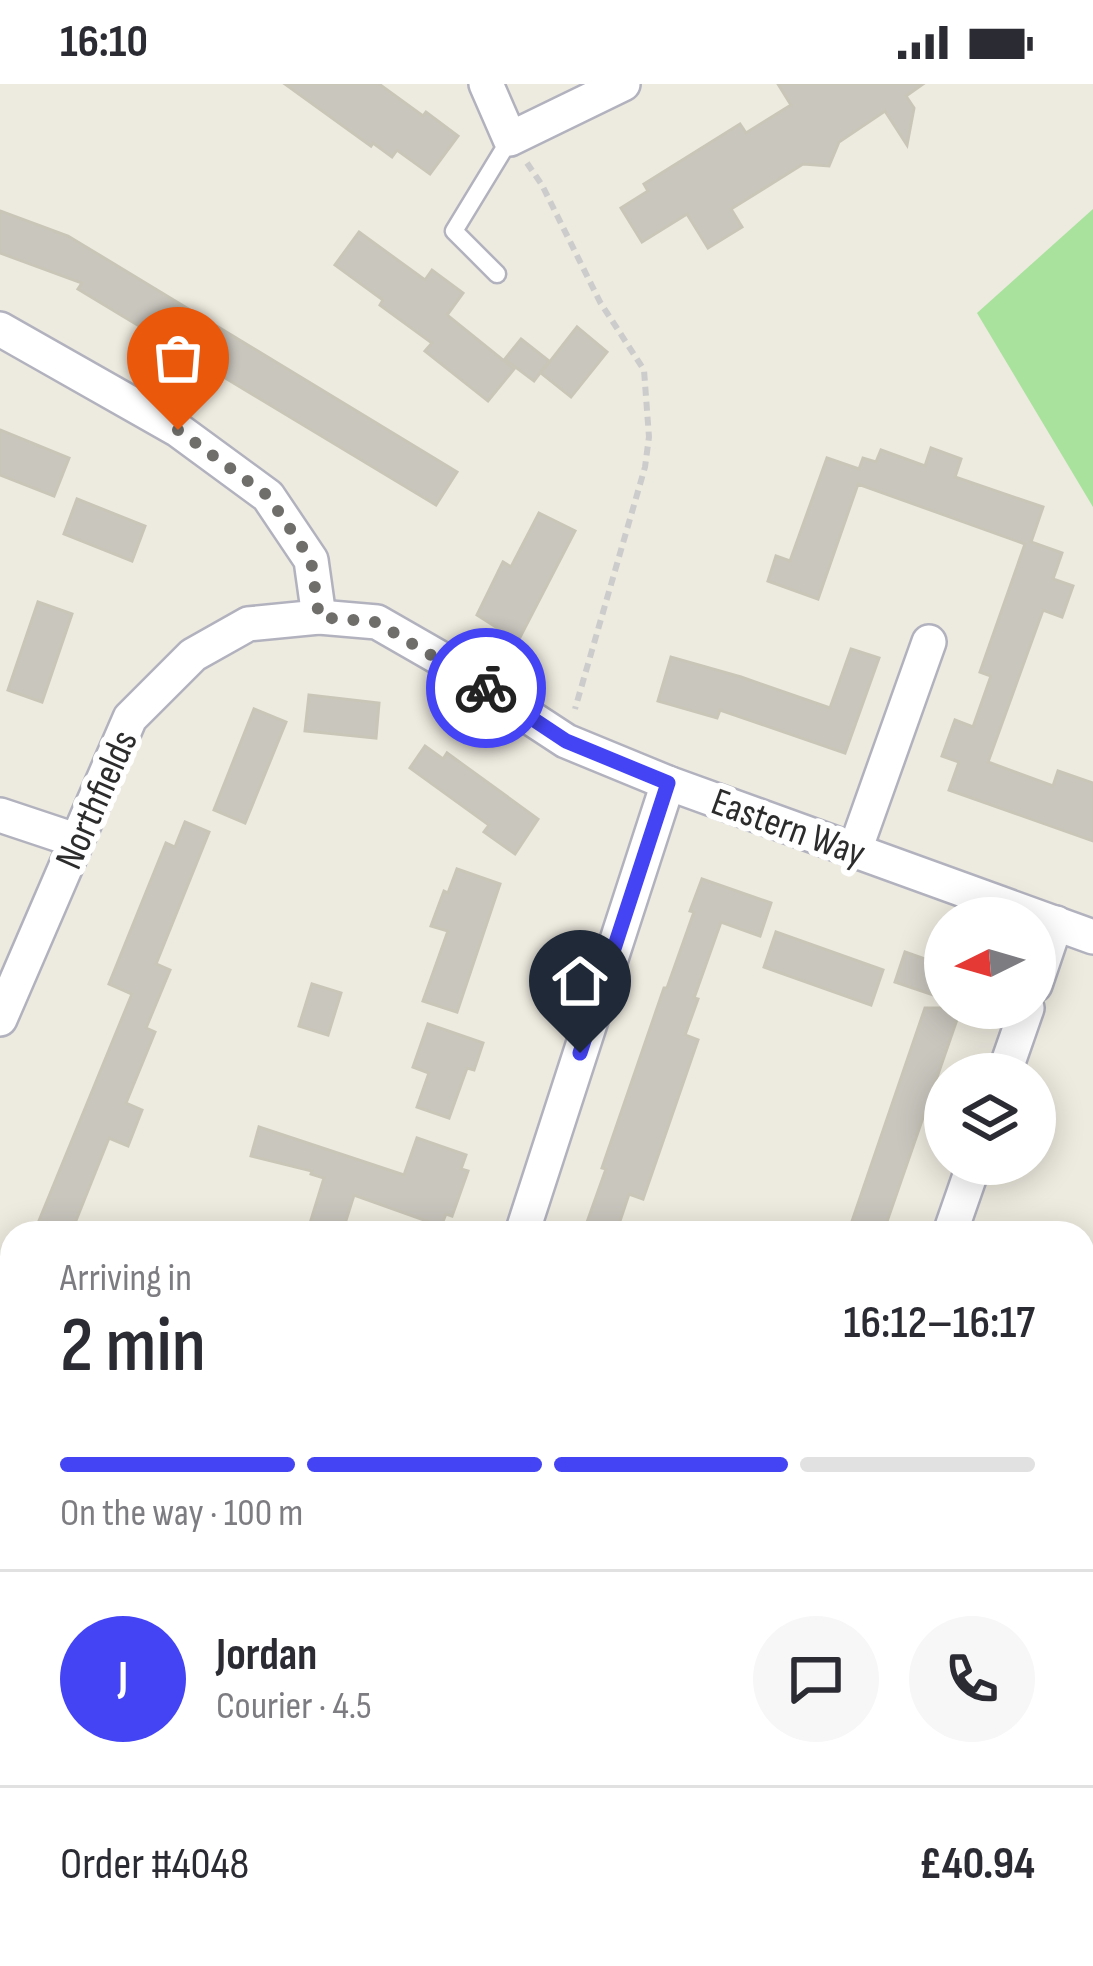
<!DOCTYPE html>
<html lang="en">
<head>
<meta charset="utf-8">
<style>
  :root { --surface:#fff; --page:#f7f7f7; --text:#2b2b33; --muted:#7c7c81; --line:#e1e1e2; --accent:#4444f5 }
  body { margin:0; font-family:"Sofia Sans Condensed",sans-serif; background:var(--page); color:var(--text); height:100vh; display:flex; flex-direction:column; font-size:45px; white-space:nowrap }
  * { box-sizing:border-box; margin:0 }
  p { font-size:39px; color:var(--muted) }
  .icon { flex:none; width:66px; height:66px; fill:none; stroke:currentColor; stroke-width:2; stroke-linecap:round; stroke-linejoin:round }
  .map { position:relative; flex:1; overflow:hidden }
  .side { position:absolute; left:0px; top:1137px; width:1095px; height:747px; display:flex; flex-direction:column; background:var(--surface); border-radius:36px 36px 0 0; box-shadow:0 6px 30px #0003 }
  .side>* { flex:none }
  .needle { width:78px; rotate:265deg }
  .tools { position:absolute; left:924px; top:813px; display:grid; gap:24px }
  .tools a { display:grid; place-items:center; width:132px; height:132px; border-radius:50%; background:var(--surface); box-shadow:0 6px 30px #0003; font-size:60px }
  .pin { position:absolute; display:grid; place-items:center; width:102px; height:102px; color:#fff; margin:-123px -51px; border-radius:50% 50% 50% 0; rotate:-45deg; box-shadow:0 0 12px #0007 }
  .pin .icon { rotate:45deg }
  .courier { position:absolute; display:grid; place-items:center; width:120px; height:120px; margin:-60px; border:9px solid #4444f5; border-radius:50%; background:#fff; color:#222; box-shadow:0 3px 15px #0007 }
  .head em { font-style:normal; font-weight:600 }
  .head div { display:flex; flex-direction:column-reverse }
  .head { display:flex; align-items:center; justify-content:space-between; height:204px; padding:0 60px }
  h1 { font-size:78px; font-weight:600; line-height:90px }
  .bar { display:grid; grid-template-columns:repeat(4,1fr); gap:18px 12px; align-content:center; height:144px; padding:0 60px }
  .bar i { height:15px; border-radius:9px; background:var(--line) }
  .bar .on { background:var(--accent) }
  .bar p { grid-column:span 4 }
  .line { display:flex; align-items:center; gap:30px; padding:0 60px; border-top:3px solid var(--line) }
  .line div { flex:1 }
  .round { display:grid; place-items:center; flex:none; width:126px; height:126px; border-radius:63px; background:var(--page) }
  .status { display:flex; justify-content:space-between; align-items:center; height:84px; padding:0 60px; background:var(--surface); direction:ltr }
  .status svg { height:33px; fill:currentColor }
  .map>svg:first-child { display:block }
  .green { fill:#a8e29d }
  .building { fill:#c9c6be; stroke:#c9c6b8; stroke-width:3 }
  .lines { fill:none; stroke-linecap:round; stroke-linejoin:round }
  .service-casing { stroke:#b2b2bf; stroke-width:21 }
  .minor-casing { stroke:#b2b2bf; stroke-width:38 }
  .path { stroke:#ccc; stroke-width:6; stroke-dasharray:9 6; stroke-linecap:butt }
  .service { stroke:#fff; stroke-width:16 }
  .minor { stroke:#fff; stroke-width:33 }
  .done { stroke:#706e6b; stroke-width:12; stroke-dasharray:0 21.6 }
  .route { stroke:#4444f5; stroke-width:15 }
  .labels { text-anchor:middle; stroke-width:12; stroke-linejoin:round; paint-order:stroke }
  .street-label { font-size:39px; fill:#2c2c2c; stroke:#fff }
</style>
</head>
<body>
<div class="status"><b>16:10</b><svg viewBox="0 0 49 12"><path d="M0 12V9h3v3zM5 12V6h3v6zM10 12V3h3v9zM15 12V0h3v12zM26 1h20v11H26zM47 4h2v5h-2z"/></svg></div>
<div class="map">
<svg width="1093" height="1882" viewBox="0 0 1093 1882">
  <rect width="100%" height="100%" fill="#edeadf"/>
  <!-- green -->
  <path class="green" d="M1093,125v298l-116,-194z"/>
  <!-- building -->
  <g class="building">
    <path d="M285,0h94l44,32 3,-4 32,24 -28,38 -33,-24 -5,7 -19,-14 -2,3z"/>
    <path d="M778,0h145l-17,12 8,12 -7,37 -22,-34 -46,31 -10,24 -26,-2 -72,45 11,18 -34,21 -21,-34 -45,28 -21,-34 27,-17 -4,-7 96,-60 6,9 45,-28z"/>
    <path d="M0,127l68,25 389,236 -21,33 -358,-216 4,-6 -82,-30z"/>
    <path d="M359,148l66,48 7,-10 31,23 -16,22 67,54 -26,32 -63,-50 7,-8 -52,-38 3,-5 -48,-35z"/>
    <path d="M577,243l30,25 -36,45 -30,-24z"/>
    <path d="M521,255l28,22 -15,20 -29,-22z"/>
    <path d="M0,346l69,28 -15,38 -54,-21z"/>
    <path d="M931,364l30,11 -6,18 88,30 -12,35 31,11 -9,26 20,7 -11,31 -19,-7 -55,152 65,24 5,-15 35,12v58l-144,-51 10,-28 -17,-6 13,-36 18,7 18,-51 -11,-4 45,-128 -167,-60 -40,115 -50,-18 8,-25 14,5 37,-103 32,11 4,-11 13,4 5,-12 44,16z"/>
    <path d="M77,415l68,27 -13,35 -68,-27z"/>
    <path d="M539,429l36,18 -57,110 -41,-26 26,-53 8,5z"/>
    <path d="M38,518l34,12 -30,88 -34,-12z"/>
    <path d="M851,565l28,9 -34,95 -125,-43 -3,8 -59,-17 13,-44 70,20 89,31z"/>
    <path d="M309,611l70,8 -3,35 -71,-7z"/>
    <path d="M254,625l32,13 -41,101 -31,-13z"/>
    <path d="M425,662l18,13 4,-6 91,66 -23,35 -31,-22 5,-7 -79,-57z"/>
    <path d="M185,738l24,10 -53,132 14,6 -24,58 9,4 -29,71 16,7 -14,36 -19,-8 -38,95h-37l98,-239 -23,-10 57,-141 9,4z"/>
    <path d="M457,785l43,15 -43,128 -34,-11 25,-70 -17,-5 13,-35 4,2z"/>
    <path d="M702,795l69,24 -11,33 -39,-14 -27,76 4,1 -13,36 13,5 -55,159 -14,-5 -13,39h-8l-22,-8 20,-56 -4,-1 62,-180h3l27,-76 -4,-1z"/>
    <path d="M776,848l107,38 -12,35 -107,-38z"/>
    <path d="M905,868l40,14v33l-50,-17z"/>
    <path d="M312,900l29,9 -13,42 -29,-9z"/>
    <path d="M925,924h36l-78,225h-35z"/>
    <path d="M428,940l55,19 -9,27 -7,-2 -18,50 -32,-11 12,-34 -16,-6z"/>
    <path d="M259,1043l145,48 13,-37 49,17 -5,14 7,2 -16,45 -6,-2 -5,12 -87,-31 -12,38h-35l17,-55 -13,-4 1,-3 -61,-15z"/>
  </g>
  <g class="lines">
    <defs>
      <g id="service">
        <path d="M497,190l-43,-43 56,-92"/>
        <path d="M579,1882l4,-10"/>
      </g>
      <g id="minor">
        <path d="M486,0l24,55 113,-55"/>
        <path d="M0,245l178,101 90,66 43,64 8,57"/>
        <path d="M0,731l75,25"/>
        <path d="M855,766l74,-208"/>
        <path d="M1035,901l21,-62"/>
        <path d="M0,935l130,-301 63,-63 55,-31 71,-7 58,5 61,35 128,84 102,42 425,154"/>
        <path d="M1004,990l23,-66"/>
        <path d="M522,1149l146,-450"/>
        <path d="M950,1149l24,-69"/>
        <path d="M1023,1872l29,10"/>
        <path d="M266,1882l4,-10"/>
        <path d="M767,1882l3,-10"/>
      </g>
    </defs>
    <!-- service casing -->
    <use href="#service" class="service-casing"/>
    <!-- minor casing -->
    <use href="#minor" class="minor-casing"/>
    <!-- path -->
    <path class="path" d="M527,79l15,22 58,117 44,68 5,67 -4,30 -70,242"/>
    <!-- service -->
    <use href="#service" class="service"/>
    <!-- minor -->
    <use href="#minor" class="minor"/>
  </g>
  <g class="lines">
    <!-- done -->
    <path class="done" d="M178,346l90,66 43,64 8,57 57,5 110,66"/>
    <!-- route -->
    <path class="route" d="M486,604l80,53 102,42 -88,270"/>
  </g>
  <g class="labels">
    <!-- street labels -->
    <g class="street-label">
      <text transform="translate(95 715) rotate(-66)" y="14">Northfields</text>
      <text transform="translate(789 742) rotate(20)" y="14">Eastern Way</text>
    </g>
  </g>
</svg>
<div class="tools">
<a><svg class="needle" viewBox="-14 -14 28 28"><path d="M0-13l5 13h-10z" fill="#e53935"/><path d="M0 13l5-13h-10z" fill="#7c7c81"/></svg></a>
<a><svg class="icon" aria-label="layers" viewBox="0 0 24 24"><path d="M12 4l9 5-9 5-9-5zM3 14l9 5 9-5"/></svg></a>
</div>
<div class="pin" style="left:178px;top:346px;background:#ea580c"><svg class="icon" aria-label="bag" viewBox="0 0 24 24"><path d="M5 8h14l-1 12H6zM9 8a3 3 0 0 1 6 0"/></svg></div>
<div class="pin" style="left:580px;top:969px;background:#1f2937"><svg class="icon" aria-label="home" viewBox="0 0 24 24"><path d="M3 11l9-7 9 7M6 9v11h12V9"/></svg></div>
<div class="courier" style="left:486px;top:604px"><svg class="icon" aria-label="bike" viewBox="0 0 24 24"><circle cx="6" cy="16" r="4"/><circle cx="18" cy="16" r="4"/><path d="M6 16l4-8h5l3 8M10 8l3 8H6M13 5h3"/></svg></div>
<section class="side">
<div class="head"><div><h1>2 min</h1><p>Arriving in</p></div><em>16:12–16:17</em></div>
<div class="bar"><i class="on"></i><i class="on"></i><i class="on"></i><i></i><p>On the way · 100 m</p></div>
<div class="line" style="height:216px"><b class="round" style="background:var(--accent);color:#fff">J</b><div><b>Jordan</b><p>Courier · 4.5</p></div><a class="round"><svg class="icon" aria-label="chat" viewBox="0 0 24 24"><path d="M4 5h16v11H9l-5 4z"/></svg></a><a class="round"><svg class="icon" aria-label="phone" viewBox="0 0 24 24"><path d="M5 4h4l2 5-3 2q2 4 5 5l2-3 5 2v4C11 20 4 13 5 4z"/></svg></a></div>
<div class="line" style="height:156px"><div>Order #4048</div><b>£40.94</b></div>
</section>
</div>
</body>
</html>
